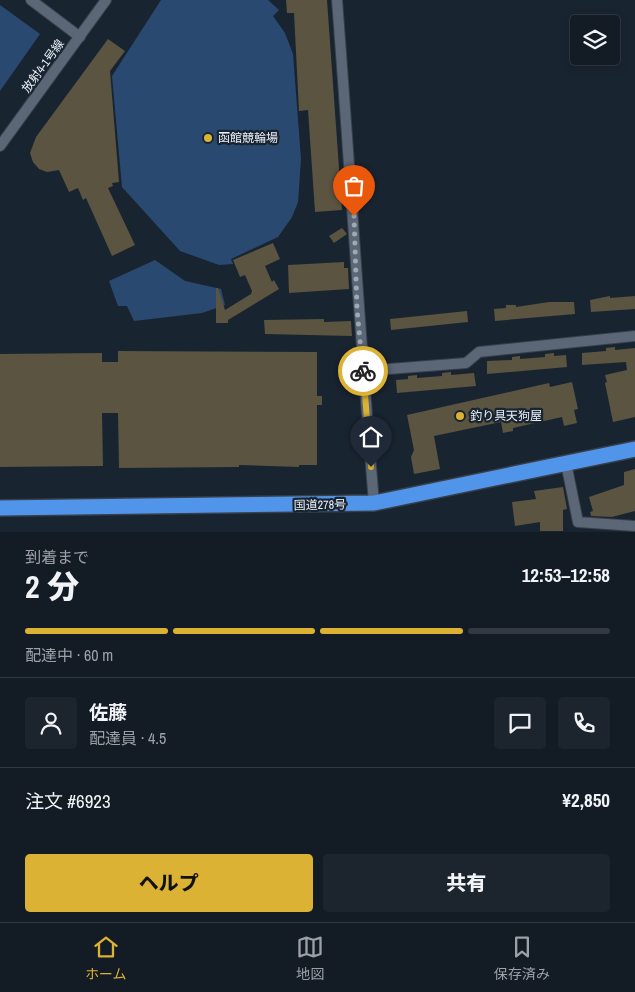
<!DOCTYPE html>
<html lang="ja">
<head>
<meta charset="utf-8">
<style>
  :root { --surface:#131b25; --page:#1c242d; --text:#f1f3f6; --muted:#9da1a7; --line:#323942; --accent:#dbb233 }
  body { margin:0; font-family:"Archivo Narrow","Noto Sans JP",sans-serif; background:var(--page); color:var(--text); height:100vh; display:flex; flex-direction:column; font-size:19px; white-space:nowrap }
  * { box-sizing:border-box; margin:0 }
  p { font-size:16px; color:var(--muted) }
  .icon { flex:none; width:28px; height:28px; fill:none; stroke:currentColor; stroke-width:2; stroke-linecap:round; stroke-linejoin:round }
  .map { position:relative; height:532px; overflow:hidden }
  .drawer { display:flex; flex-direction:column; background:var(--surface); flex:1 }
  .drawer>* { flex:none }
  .tools { position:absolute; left:570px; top:15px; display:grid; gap:10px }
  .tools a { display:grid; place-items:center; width:50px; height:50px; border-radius:5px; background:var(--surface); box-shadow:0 2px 8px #0003,0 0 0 1px var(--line); font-size:25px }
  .pin { position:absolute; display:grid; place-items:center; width:42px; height:42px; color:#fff; margin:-51px -21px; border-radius:50% 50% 50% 0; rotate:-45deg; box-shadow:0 0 5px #0007 }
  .pin .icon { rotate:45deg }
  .courier { position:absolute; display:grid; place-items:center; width:50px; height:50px; margin:-25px; border:4px solid #dbb233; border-radius:50%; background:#fff; color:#222; box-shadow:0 1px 6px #0007 }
  .overview em { font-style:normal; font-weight:800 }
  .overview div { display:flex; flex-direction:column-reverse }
  .overview { display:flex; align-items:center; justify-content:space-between; height:85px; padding:0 25px }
  h1 { font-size:32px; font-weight:800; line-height:38px }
  .bar { display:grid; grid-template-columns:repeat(4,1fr); gap:8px 5px; align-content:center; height:60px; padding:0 25px }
  .bar i { height:6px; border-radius:4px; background:var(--line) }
  .bar .on { background:var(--accent) }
  .bar p { grid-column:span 4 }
  .line { display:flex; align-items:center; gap:12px; padding:0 25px; border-top:1px solid var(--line) }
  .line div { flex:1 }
  .round { display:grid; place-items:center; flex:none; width:52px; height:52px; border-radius:5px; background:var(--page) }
  .action { display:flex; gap:10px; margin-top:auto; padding:10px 25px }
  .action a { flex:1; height:58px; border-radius:5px; background:var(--accent); color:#111; font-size:20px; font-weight:800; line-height:58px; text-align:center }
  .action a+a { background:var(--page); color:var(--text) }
  .menu { display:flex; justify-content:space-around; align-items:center; height:70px; border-top:1px solid var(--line); background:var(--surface); font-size:14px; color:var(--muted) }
  .menu a { display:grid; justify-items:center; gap:2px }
  .menu .on { color:var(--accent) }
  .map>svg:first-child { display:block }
  .green { fill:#2a4971 }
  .building { fill:#5a5441 }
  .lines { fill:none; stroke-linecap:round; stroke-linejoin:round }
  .minor-casing { stroke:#373f4a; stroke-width:12 }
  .highway-casing { stroke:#373f4a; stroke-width:18 }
  .minor { stroke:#5b6777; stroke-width:10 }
  .highway { stroke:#5195eb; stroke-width:15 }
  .done { stroke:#a0a9b3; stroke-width:5; stroke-dasharray:0 9 }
  .route { stroke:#dbb233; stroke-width:6 }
  .poi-dot { fill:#dbb233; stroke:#192431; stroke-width:2 }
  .labels { text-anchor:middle; stroke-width:4.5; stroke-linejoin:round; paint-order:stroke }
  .street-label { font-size:12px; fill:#e9f0f9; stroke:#192431 }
  .poi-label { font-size:12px; fill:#e9f0f9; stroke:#192431; text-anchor:start }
</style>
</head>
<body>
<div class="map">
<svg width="635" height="532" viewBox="0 0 635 532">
  <rect width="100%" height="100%" fill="#192431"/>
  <!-- green -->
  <g class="green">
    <path d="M161,0h107l11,10 -6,6 12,17 8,21 8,105 -3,43 -6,15 -14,20 -47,22 2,5 -14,1 -39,-14 -58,-64 -10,-111z"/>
    <path d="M0,5l40,29 -40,57z"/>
    <path d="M155,260l30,21 36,8 4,16 -23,8 -68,8 -7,-15h-9l-9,-25z"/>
  </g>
  <!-- building -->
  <g class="building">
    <path d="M286,0h41l15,210 -27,2 -7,-102 -9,1 -5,-98h-7z"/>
    <path d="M108,39l17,12 -15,20 9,111 -7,1 1,3 -5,2 27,57 -23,11 -26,-58 -3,2 -5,-12 -9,4 -10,-22 -12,2 -8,-3 -6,-7 -3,-9 6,-16z"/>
    <path d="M342,228l5,6 -13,9 -5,-7z"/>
    <path d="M273,243l7,16 -15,7 7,16 2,-2 5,9 -51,31v3h-12v-35h2l7,22 26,-16 1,-3 -7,-16 -5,2 -7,-17z"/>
    <path d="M344,262v6h4l1,21 -60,4 -1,-28z"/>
    <path d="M610,296v2l25,-2v13l-44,3 -1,-12z"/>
    <path d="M549,302h25l1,12 -80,7 -1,-12 12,-1v-3h10v2z"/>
    <path d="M467,311l1,11 -77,8 -1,-11z"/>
    <path d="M324,319v3l27,-1 1,15 -87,-2 -1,-14z"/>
    <path d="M615,347v3l20,-2v69l-22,5 -8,-39 2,-1 -2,-7 22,-5 -1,-8 -44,3v-12l24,-2v-3z"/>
    <path d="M118,351l199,1v44h5v9h-5v60h-18v2l-60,-2v2l-120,1 -1,-55h-16l1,53 -103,1v-113l102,-1v9h16z"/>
    <path d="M554,353v3l12,-1 1,12 -80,7v-13l25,-1v-3l8,-1v3l25,-2v-3z"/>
    <path d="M451,372v3l23,-2 2,13 -79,7 -1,-13 12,-1v-3l9,-1v3l25,-2v-3z"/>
    <path d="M572,382l6,27 -4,1 3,13 -13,3 -2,-9 -49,11v3l-10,2 -2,-11 -67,14 6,33 -26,5 -3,-17 3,-7 -7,-35 142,-32 1,4z"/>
    <path d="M635,469v42l-23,6 -21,-1 -1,-4 3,-1 -4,-14 35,-12v-13z"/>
    <path d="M563,487l4,22 -4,1v21h-23v-9l-25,4 -3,-24 24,-3 -2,-8z"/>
  </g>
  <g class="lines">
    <defs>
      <g id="minor">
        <path d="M31,0l49,37"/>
        <path d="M337,0c13,168 23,336 37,503"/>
        <path d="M0,146l106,-146"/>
        <path d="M363,371l103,-8 13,-11 156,-16"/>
        <path d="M566,463l12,59 57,4"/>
      </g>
      <path id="highway" d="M0,508l374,-5 261,-54"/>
    </defs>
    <!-- minor casing -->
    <use href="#minor" class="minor-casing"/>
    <!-- highway casing -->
    <use href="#highway" class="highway-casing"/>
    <!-- minor -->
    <use href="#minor" class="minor"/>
    <!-- highway -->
    <use href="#highway" class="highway"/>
  </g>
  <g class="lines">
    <!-- done -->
    <path class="done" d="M354,216l3,93 6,62"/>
    <!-- route -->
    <path class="route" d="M363,371l8,96"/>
  </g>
  <!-- markers -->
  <g class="poi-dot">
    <circle cx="208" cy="138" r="5"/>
    <circle cx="460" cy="416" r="5"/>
  </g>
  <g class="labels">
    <!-- street labels -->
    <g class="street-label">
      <text transform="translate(43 66) rotate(-54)" y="4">放射4-1号線</text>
      <text transform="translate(320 505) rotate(-1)" y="4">国道278号</text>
    </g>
    <!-- poi labels -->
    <g class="poi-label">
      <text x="218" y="142">函館競輪場</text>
      <text x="470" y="420">釣り具天狗屋</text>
    </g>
  </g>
</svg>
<div class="tools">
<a><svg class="icon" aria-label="layers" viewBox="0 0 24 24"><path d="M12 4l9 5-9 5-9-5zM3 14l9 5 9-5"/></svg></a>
</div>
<div class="pin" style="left:354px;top:216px;background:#ea580c"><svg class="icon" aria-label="bag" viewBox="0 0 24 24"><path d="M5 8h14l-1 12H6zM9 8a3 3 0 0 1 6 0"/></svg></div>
<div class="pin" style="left:371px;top:467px;background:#1f2937"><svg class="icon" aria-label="home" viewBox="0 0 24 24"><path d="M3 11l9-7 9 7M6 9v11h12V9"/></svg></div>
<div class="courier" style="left:363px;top:371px"><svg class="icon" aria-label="bike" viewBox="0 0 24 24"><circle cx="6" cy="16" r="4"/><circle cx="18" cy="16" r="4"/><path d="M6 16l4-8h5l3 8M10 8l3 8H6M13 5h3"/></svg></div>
</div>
<section class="drawer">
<div class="overview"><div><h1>2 分</h1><p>到着まで</p></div><em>12:53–12:58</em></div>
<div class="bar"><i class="on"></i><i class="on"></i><i class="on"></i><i></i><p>配達中 · 60 m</p></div>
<div class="line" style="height:90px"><a class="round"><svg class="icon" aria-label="person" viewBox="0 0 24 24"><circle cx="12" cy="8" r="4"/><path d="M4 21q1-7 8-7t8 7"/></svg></a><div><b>佐藤</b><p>配達員 · 4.5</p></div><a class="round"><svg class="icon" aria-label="chat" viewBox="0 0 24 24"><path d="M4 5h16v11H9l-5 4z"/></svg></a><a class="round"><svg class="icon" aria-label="phone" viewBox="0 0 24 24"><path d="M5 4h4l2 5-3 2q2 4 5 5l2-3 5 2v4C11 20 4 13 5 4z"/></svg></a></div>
<div class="line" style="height:65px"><div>注文 #6923</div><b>¥2,850</b></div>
<div class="action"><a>ヘルプ</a><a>共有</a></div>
</section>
<nav class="menu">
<a class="on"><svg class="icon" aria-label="home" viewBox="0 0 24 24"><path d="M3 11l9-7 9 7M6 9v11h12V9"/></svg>ホーム</a>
<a><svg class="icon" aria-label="map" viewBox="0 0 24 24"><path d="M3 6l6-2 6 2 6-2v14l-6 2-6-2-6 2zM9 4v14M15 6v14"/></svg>地図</a>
<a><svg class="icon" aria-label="saved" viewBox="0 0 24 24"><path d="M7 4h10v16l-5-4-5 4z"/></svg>保存済み</a>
</nav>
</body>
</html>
